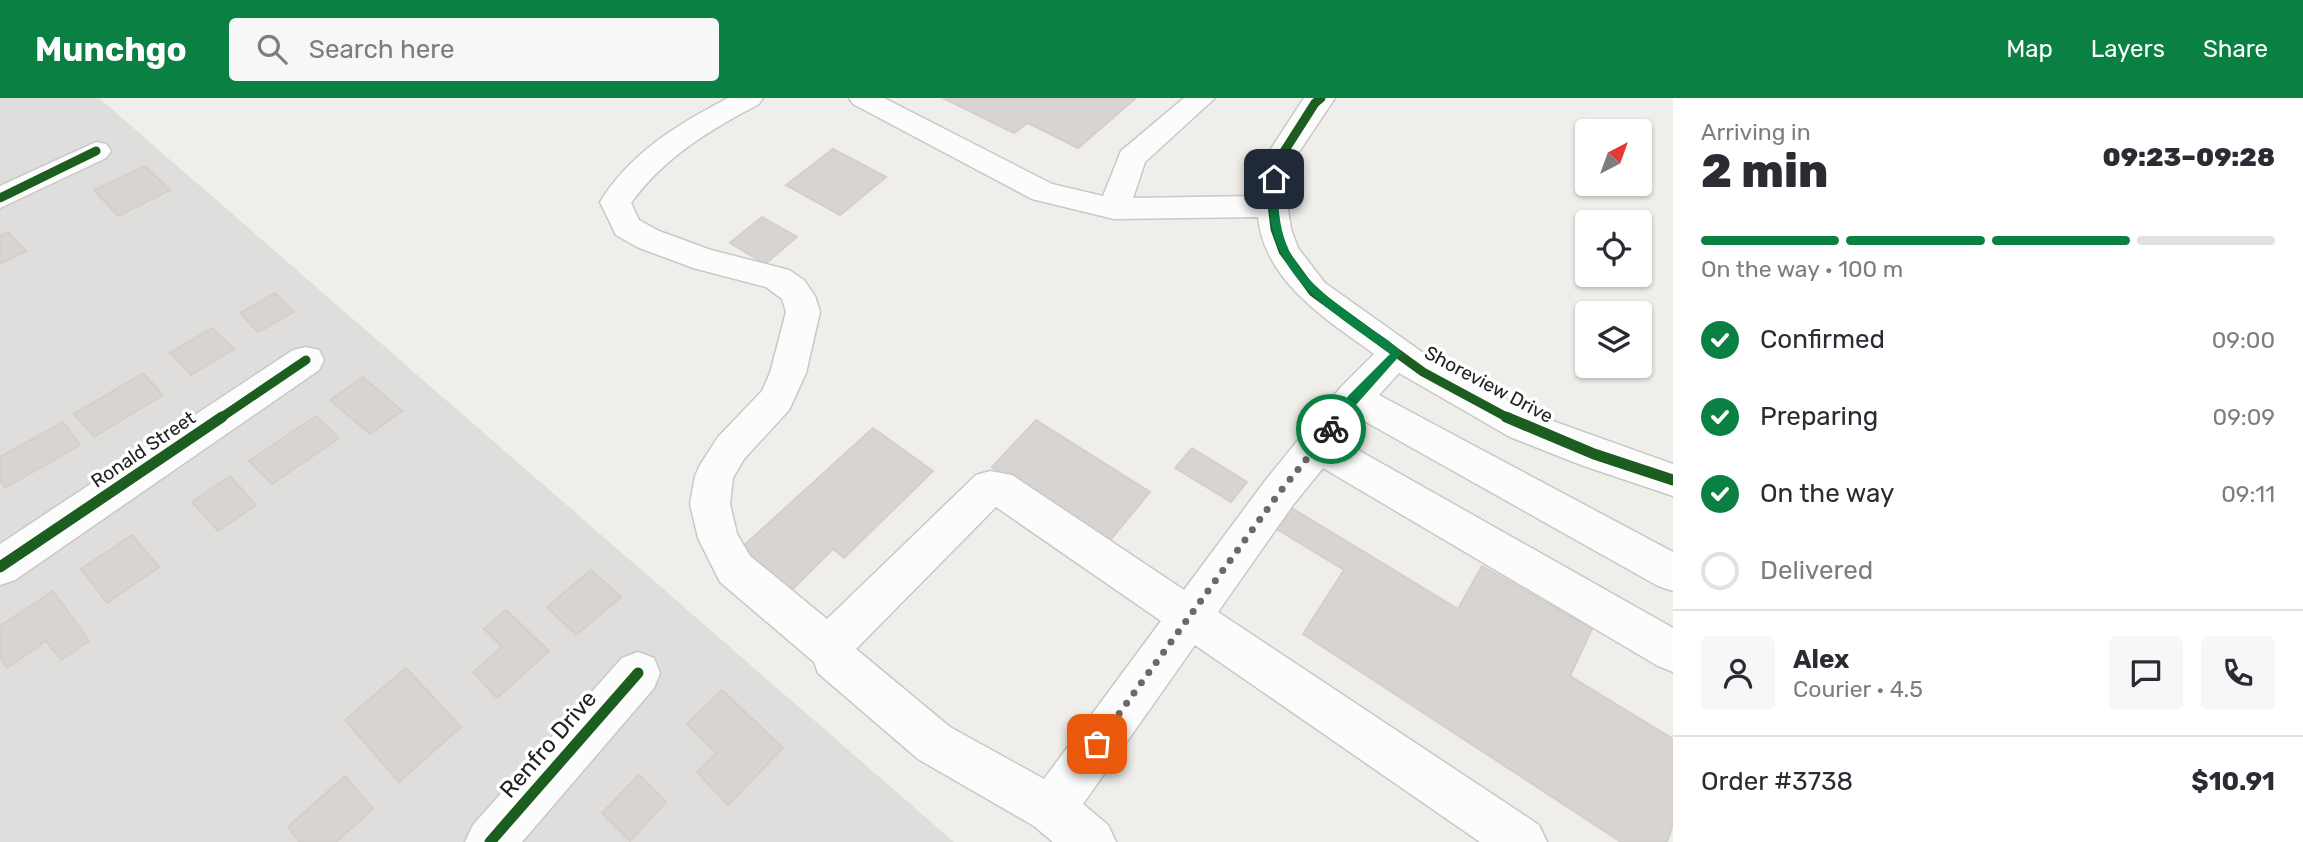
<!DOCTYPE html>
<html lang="en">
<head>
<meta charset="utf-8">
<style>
  :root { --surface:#fff; --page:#f7f7f7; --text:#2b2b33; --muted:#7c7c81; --line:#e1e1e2; --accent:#0b8043 }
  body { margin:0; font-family:Rubik,sans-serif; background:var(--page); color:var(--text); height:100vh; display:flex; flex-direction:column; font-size:26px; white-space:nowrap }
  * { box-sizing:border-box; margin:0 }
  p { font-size:23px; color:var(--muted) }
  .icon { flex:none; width:38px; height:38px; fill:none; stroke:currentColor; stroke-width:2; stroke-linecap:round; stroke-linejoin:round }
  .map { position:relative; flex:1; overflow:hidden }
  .panel { display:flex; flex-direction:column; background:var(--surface); width:630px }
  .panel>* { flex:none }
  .needle { width:46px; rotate:41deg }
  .controls { position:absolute; left:1575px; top:21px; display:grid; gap:14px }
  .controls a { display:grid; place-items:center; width:77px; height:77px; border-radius:7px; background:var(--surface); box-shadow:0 2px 5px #0004; font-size:35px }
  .pin { position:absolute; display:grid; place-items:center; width:60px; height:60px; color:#fff; margin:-30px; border-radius:14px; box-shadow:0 4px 10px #0006 }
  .courier { position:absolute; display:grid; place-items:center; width:70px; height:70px; margin:-35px; border:5px solid #0b8043; border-radius:50%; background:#fff; color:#222; box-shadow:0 2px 9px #0007 }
  .overview em { font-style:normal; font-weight:800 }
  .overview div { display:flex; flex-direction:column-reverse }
  .overview { display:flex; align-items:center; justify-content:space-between; height:119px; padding:0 28px }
  h1 { font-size:46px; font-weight:800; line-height:52px }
  .bar { display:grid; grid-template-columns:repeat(4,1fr); gap:10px 7px; align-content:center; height:84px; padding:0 28px }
  .bar i { height:9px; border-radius:5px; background:var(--line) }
  .bar .current { background:var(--accent) }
  .bar p { grid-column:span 4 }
  .line { display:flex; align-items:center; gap:18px; padding:0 28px; border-top:2px solid var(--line) }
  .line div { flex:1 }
  .round { display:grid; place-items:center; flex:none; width:74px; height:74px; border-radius:7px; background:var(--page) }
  ol { padding:0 28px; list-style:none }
  li { display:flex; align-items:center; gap:21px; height:77px }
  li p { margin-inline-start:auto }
  li .icon { padding:7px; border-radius:50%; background:var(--accent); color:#fff; stroke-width:4 }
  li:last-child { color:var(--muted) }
  li i { width:38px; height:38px; border:4px solid var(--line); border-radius:50% }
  header { display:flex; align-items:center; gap:42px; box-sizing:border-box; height:98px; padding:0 35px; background:var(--accent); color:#fff }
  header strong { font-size:33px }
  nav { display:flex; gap:38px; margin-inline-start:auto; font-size:24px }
  .search { width:490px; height:63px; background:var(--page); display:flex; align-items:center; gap:18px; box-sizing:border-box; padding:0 24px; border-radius:7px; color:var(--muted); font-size:26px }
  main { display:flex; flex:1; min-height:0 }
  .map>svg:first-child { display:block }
  .residential { fill:#dfdedc }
  .building { fill:#d7d4d2; stroke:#d3d0cc; stroke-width:2 }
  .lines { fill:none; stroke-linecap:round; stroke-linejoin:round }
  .minor-casing { stroke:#c9c8c7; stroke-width:3 }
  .minor { fill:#fdfcfc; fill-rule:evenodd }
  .cycleway-far1-casing { stroke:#fff; stroke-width:12 }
  .cycleway-casing { stroke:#fff; stroke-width:16 }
  .cycleway-far1 { stroke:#1b5e20; stroke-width:9 }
  .cycleway { stroke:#1b5e20; stroke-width:11 }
  .route { fill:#0b8043 }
  .done { stroke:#6a6968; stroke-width:7; stroke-dasharray:0 12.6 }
  .labels { text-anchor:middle; stroke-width:7; stroke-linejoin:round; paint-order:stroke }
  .street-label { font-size:19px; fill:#222; stroke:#fff }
  .near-street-label { font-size:23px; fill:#222; stroke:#fff }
</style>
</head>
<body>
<header>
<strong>Munchgo</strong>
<div class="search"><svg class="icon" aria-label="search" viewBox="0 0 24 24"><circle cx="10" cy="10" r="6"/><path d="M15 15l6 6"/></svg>Search here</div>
<nav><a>Map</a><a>Layers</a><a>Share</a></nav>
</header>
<main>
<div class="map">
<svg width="1673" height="744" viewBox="0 0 1673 744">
  <rect width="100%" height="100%" fill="#f0eeeb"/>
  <!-- residential -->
  <path class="residential" d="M0,0h99l855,744h-954z"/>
  <!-- building -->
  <g class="building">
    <path d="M943,0h193l-58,50 -50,-25 -14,10z"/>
    <path d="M833,51l53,28 -46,38 -54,-30z"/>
    <path d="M145,68l25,24 -52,26 -24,-26z"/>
    <path d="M762,119l35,20 -32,27 -35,-21z"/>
    <path d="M8,134l18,19 -26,13v-28z"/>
    <path d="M275,195l19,19 -36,20 -18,-19z"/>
    <path d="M212,230l22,21 -43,26 -21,-22z"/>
    <path d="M143,275l20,22 -69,42 -20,-23z"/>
    <path d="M363,279l39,34 -32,23 -40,-34z"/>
    <path d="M316,318l23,22 -67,46 -23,-23z"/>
    <path d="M1036,322l114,72 -43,52 -115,-77z"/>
    <path d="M63,324l17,23 -75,43 -5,-8v-23z"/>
    <path d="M873,330l60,43 -89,87 -11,-9 -43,43 -51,-42z"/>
    <path d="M1192,350l55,34 -16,20 -56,-34z"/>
    <path d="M230,378l26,29 -38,26 -26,-29z"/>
    <path d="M1290,409l168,102 24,-43 110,63 -22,47 103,63v86l-6,17h-46l-318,-208 41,-64 -69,-42z"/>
    <path d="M132,437l27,32 -52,36 -26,-34z"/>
    <path d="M591,472l30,27 -45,38 -29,-28z"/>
    <path d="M53,493l36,50 -28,19 -15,-19 -39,27 -7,-11v-31z"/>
    <path d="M506,512l43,41 -52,47 -24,-26 29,-25 -18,-18z"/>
    <path d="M406,570l55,59 -62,55 -54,-62z"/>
    <path d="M722,592l61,58 -55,57 -31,-33 19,-19 -29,-29z"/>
    <path d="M639,677l27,27 -36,39 -28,-28z"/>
    <path d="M345,678l28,33 -37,33h-37l-11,-15z"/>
  </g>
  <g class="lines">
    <defs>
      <g id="minor">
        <path d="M728,0h35l-4,6c-49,26 -95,53 -128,99l8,17 20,11 52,19 78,20 15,10 11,16 5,16 -14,61 -17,37 -45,49 -11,19 -3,26 7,30 13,22 77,63 149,-144 14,-4 22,4 172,115 81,-109 75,-93 34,-34c-48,-35 -109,-72 -116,-137l-144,2 -82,-20 -179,-95 -4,-6h35l168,86 51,12 18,-45 63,-53h31l-70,64 -12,36 123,-2 7,-35 41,-63h31l-42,63 -7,36 5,32 7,19 27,35 111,79 100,53 137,49v32l-92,-31 -71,-28 -111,-64 -20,22 294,157v39l-15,-5 -299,-168 -17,23 331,187v44l-15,-6 -335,-198 -30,37 -75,107 321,213 8,17h-67l-285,-197 -112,159 25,21 8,17h-63l-19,-16 -116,-67 -100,-86 -4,-11 -94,-80 -22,-44 -8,-34 5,-28 5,-11 18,-28 44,-46 8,-18 16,-61 -4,-13 -16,-12 -73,-19 -56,-21 -21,-12 -16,-33c30,-49 78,-78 128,-104zM996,409l165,114 -117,158 -94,-52 -94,-78z"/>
        <path d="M96,44l10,2 5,7 -5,7 -106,50v-22z"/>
        <path d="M306,249l13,3 5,10 -5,10 -304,210 -15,5v-41l293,-194z"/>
        <path d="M638,554l16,6 6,15 -6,15 -132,154h-57l8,-17 149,-167z"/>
      </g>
    </defs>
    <!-- minor casing -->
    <use href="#minor" class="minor-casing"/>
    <!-- minor -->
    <use href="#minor" class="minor"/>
    <defs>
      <g id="cycleway-far1">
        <path d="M1321,0l-6,5 -37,58 -7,36 4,32 8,22 30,41 110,80 87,47"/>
        <path d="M0,100l96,-47"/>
        <path d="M219,321l87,-59"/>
      </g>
      <g id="cycleway">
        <path d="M1506,319l88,37 79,26"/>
        <path d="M0,469l222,-150"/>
        <path d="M490,744l148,-169"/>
      </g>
    </defs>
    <!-- cycleway-far1 casing -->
    <use href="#cycleway-far1" class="cycleway-far1-casing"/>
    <!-- cycleway casing -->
    <use href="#cycleway" class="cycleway-casing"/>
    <!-- cycleway-far1 -->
    <use href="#cycleway-far1" class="cycleway-far1"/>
    <!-- cycleway -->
    <use href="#cycleway" class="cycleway"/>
  </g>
  <!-- route -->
  <path class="route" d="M1274,78l5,3c-6,77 27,103 84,144 13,10 29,18 39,30l-71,80 -6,-4 24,-34 41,-41c-67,-50 -129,-80 -120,-175z"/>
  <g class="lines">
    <!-- done -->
    <path class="done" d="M1097,646l182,-251 52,-64"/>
  </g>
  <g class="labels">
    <!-- street labels -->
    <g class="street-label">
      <text transform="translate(1489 286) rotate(28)" y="7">Shoreview Drive</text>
      <text transform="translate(143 351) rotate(-34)" y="7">Ronald Street</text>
    </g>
    <!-- near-street labels -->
    <g class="near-street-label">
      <text transform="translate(548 646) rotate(-49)" y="8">Renfro Drive</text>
    </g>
  </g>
</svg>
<div class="controls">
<a><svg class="needle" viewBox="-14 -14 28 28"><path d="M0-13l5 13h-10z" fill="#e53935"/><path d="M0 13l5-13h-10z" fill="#7c7c81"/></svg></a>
<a><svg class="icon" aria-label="locate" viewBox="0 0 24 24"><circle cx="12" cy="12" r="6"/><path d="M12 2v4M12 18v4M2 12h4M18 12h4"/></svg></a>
<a><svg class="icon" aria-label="layers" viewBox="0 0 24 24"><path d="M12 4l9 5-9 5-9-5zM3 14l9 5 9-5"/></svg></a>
</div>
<div class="pin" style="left:1097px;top:646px;background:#ea580c"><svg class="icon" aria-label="bag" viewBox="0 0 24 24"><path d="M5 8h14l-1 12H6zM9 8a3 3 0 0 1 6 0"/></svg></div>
<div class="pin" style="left:1274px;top:81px;background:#1f2937"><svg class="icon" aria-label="home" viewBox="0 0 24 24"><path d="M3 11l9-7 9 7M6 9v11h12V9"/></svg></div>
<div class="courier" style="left:1331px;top:331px"><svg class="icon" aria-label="bike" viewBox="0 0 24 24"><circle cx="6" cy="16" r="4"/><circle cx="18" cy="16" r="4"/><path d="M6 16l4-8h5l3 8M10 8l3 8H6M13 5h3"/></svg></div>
</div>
<section class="panel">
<div class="overview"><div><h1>2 min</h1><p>Arriving in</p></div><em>09:23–09:28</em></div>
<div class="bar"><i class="current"></i><i class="current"></i><i class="current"></i><i></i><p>On the way · 100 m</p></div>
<ol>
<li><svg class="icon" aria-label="check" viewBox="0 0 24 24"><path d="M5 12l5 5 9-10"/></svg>Confirmed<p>09:00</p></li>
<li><svg class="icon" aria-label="check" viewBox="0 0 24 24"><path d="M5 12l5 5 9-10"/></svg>Preparing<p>09:09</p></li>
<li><svg class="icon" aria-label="check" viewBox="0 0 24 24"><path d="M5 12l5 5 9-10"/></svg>On the way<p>09:11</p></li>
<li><i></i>Delivered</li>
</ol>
<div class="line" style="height:126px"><a class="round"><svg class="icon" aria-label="person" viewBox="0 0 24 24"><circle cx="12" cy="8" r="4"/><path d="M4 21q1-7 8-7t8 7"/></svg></a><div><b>Alex</b><p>Courier · 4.5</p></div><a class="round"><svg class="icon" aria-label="chat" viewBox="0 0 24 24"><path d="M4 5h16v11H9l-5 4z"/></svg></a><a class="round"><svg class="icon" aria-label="phone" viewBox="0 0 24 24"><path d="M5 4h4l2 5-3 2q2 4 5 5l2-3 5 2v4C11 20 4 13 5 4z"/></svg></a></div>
<div class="line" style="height:91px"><div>Order #3738</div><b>$10.91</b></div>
</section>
</main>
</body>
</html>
